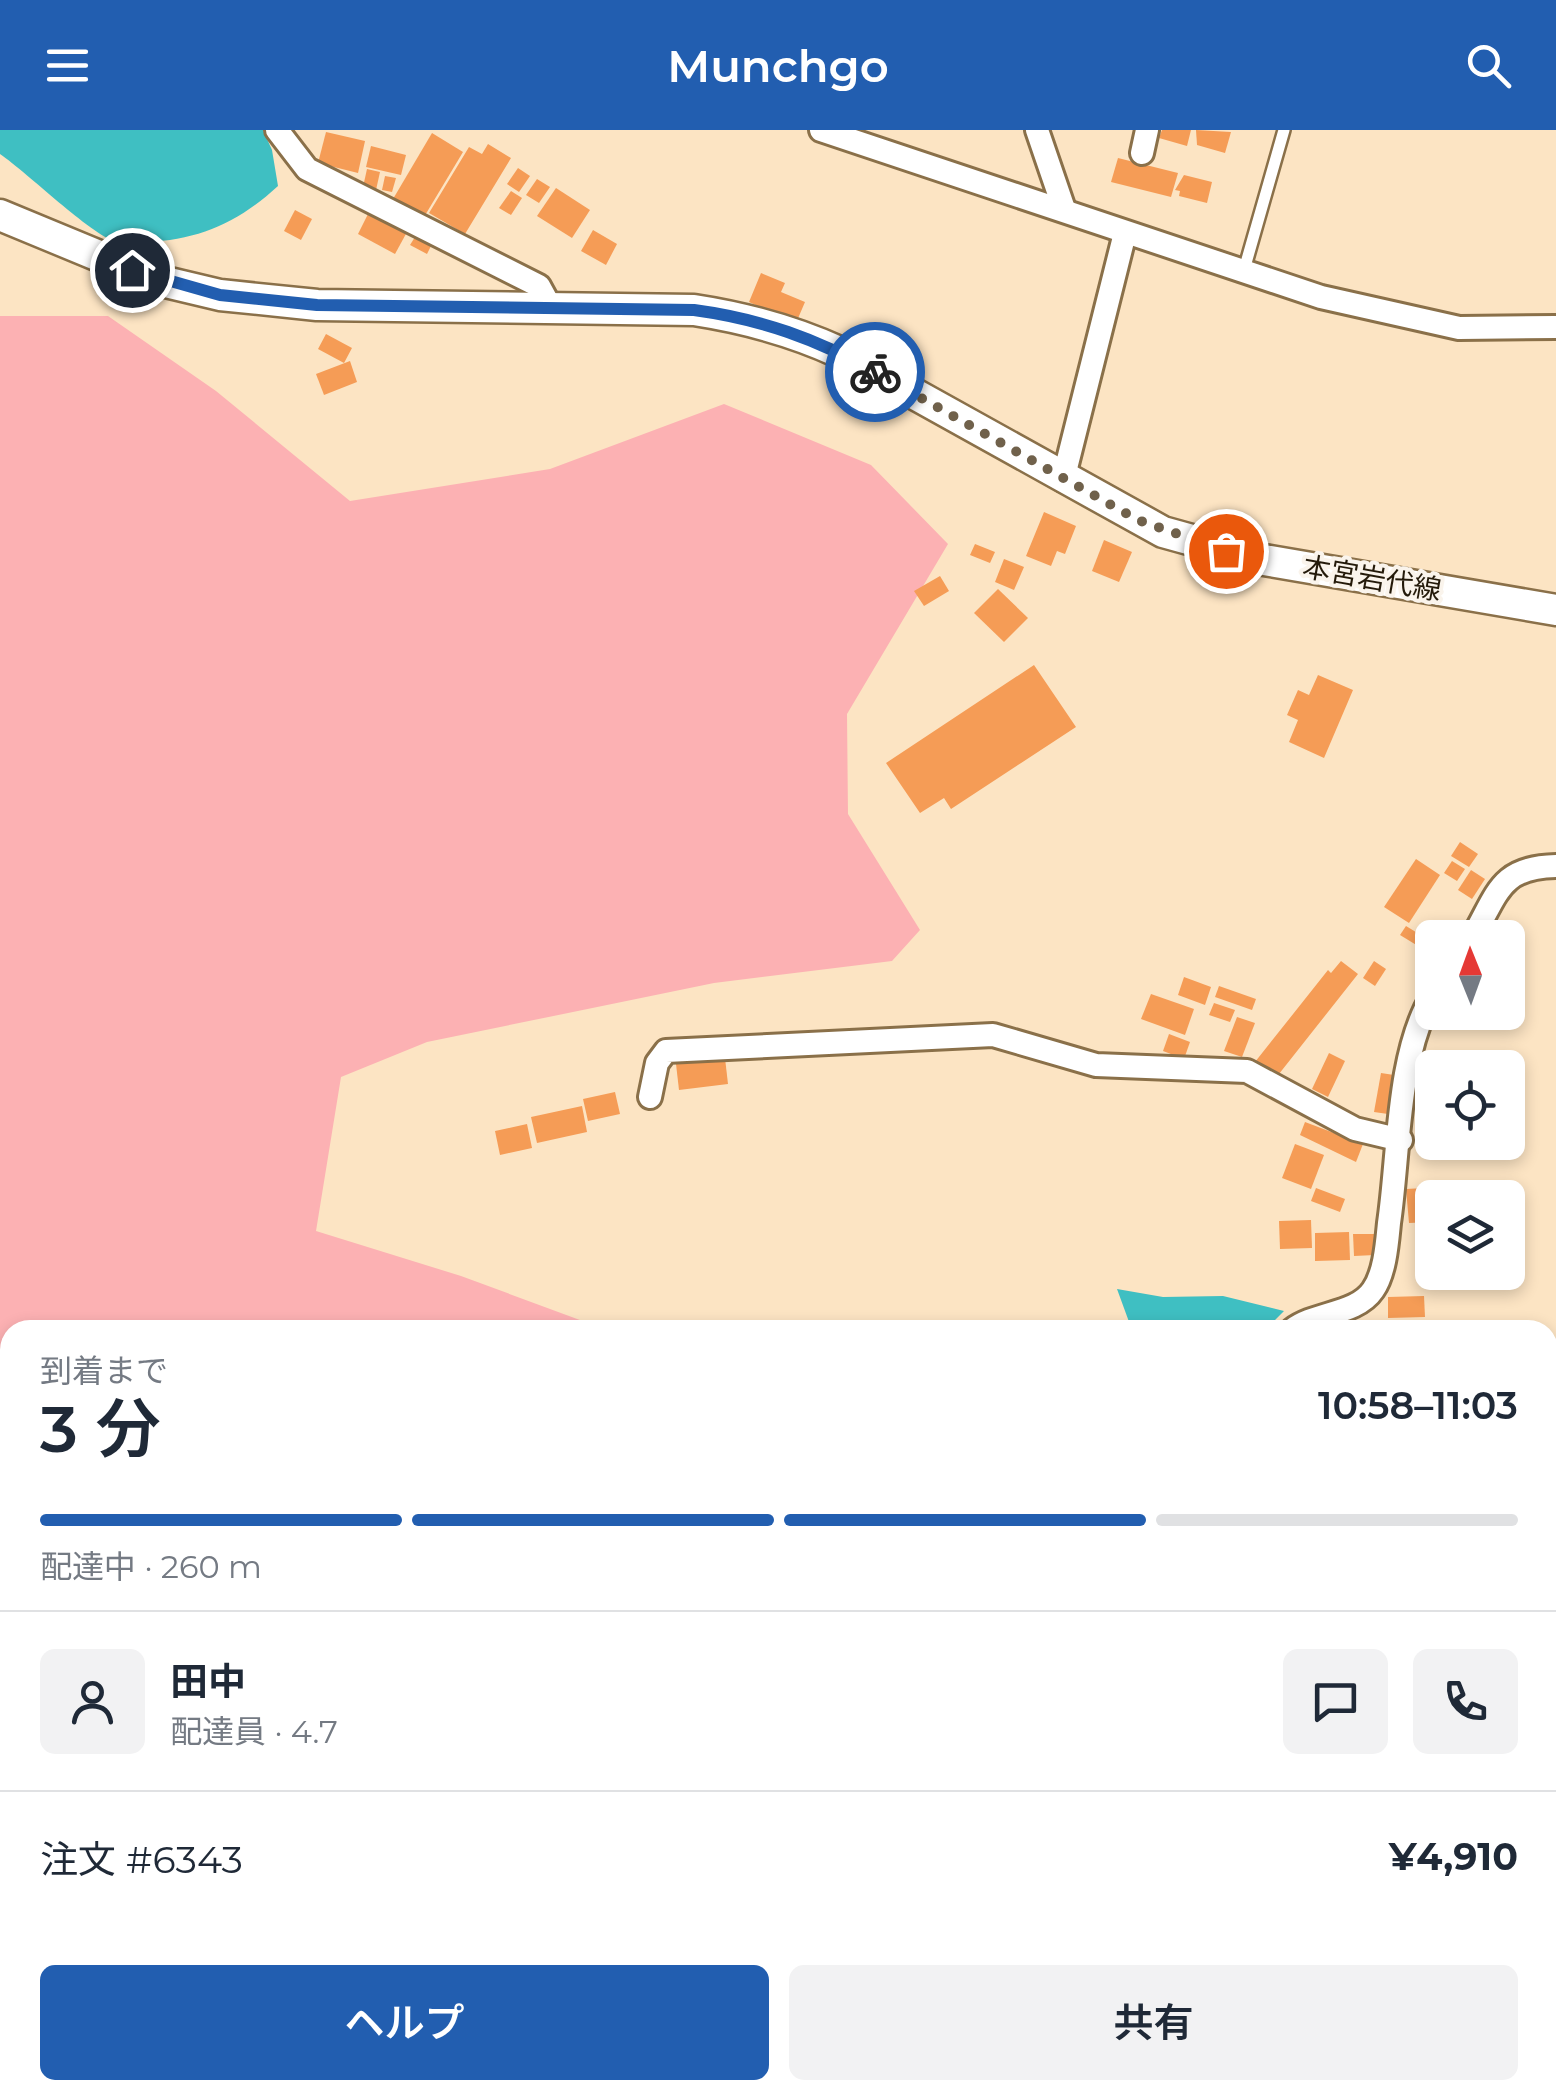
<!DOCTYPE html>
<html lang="ja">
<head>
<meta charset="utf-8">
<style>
  :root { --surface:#fff; --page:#f2f2f3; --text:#1f2937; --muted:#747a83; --line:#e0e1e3; --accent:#225eb0 }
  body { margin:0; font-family:Montserrat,"Noto Sans JP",sans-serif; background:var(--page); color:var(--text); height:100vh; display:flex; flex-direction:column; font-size:38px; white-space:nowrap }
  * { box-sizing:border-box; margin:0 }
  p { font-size:32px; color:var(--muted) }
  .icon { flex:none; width:55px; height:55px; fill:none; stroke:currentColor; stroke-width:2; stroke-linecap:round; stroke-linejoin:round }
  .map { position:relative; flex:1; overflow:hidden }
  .panel { position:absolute; left:0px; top:1190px; width:1558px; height:780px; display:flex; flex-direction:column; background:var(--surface); border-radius:30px 30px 0 0; box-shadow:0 5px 15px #0003 }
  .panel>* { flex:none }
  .needle { width:65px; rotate:359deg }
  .fabs { position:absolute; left:1415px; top:790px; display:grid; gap:20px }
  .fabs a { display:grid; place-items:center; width:110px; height:110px; border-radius:15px; background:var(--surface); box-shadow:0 5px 15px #0003; font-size:50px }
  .pin { position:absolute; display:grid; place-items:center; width:85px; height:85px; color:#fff; margin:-42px; border:5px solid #fff; border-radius:50%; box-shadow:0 2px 10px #0007 }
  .courier { position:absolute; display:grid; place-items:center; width:100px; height:100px; margin:-50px; border:8px solid #225eb0; border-radius:50%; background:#fff; color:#222; box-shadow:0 2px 12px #0007 }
  .summary em { font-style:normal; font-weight:600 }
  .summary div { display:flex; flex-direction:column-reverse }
  .summary { display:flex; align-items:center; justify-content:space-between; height:170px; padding:0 40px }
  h1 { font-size:65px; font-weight:600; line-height:75px }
  .bar { display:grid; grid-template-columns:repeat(4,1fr); gap:15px 10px; align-content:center; height:120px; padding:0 40px }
  .bar i { height:12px; border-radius:8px; background:var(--line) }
  .bar .active { background:var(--accent) }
  .bar p { grid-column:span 4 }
  .line { display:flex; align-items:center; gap:25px; padding:0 40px; border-top:2px solid var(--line) }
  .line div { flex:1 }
  .round { display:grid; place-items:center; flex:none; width:105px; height:105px; border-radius:15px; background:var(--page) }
  .primary-button { display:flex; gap:20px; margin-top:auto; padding:20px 40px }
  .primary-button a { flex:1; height:115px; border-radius:15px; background:var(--accent); color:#fff; font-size:40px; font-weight:600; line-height:115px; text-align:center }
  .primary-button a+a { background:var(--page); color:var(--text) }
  header { display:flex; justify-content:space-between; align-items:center; height:130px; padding:0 40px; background:var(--accent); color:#fff; font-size:45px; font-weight:600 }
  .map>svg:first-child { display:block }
  .green { fill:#fcb1b3 }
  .water { fill:#3fbfc2 }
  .building { fill:#f59c56 }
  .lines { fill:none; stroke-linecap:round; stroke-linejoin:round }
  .lane-casing { stroke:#8a7049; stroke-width:16 }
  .street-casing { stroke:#8a7049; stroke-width:28 }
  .secondary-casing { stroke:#8a7049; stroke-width:35 }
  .lane { stroke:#fff; stroke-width:11 }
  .street { stroke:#fff; stroke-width:22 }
  .secondary { stroke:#fff; stroke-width:30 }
  .rail { stroke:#766750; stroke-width:6; stroke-dasharray:12 12; stroke-linecap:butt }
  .done { stroke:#70614b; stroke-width:10; stroke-dasharray:0 18 }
  .route { stroke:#225eb0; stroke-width:12 }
  .labels { text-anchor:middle; stroke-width:8; stroke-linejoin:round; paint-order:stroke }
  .street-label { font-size:28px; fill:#241a0a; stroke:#faf4ec }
</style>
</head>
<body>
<header><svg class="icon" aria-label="menu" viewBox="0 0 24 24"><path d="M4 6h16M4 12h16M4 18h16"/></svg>Munchgo<svg class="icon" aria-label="search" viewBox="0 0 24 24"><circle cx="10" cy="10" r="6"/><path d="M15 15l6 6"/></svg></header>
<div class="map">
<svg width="1556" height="1970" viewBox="0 0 1556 1970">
  <rect width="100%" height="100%" fill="#fce4c3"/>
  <!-- green -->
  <g class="green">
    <path d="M0,186h108l108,75 134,110 200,-32 174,-65 147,61 77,79 -101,170 1,100 72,116 -28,31 -178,22 -287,59 -86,35 -25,154 145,45 146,54h-597v703h-10z"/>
    <path d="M616,1960h394l-21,10h-249z"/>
  </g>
  <!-- water -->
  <g class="water">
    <path d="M0,0h263l9,20 6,36c-39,36 -79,54 -131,56 -9,0 -22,3 -31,0 -27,-9 -87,-68 -116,-88z"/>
    <path d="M1117,1159l46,8 60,-1 61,15 -19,19h-133z"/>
  </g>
  <!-- building -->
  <g class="building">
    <path d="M1162,0h29l-4,16 -28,-8z"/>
    <path d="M1196,0l35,2 -6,21 -28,-8z"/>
    <path d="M326,2l39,9 -7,32 -40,-10z"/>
    <path d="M432,3l31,19 -39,65 -31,-18z"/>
    <path d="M488,14l23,14 -46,76 -36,-21 40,-66 13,7z"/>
    <path d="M371,16l35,9 -5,20 -35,-8z"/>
    <path d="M1118,28l60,15 -7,24 -60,-15z"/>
    <path d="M518,38l12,8 -11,16 -12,-8z"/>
    <path d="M367,39l13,3 -4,18 -13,-3z"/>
    <path d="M1184,45l28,7 -5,21 -28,-7 1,-5 -5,-1z"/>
    <path d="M385,46l11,2 -4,14 -10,-2z"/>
    <path d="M537,49l13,8 -11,16 -13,-8z"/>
    <path d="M556,58l34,22 -18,28 -35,-22z"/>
    <path d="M511,61l11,7 -11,17 -12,-7z"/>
    <path d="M295,80l17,9 -11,21 -17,-9z"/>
    <path d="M369,82l38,20 -12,22 -37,-20z"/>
    <path d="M593,100l24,14 -11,21 -25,-14z"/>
    <path d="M415,107l16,9 -4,8 -17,-9z"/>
    <path d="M761,143l24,10 -4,9 24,10 -9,21 -47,-21z"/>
    <path d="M326,204l26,14 -8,15 -26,-14z"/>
    <path d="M350,231l7,21 -33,13 -8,-21z"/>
    <path d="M1044,382l32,14 -11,28 -8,-3 -6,15 -25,-10z"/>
    <path d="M1104,410l28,12 -13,30 -27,-11z"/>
    <path d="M975,414l20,8 -5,11 -20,-8z"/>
    <path d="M1004,429l20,8 -10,23 -19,-8z"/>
    <path d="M940,446l9,15 -25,15 -10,-15z"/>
    <path d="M998,459l30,29 -24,24 -30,-29z"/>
    <path d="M1034,535l42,62 -125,82 -7,-11 -24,15 -34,-50z"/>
    <path d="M1318,545l35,15 -29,68 -35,-16 9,-22 -11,-5 11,-25 11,5z"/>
    <path d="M1460,712l18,12 -9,13 -18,-11z"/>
    <path d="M1416,729l24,16 -31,48 -25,-16z"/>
    <path d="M1452,731l13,8 -8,12 -13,-8z"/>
    <path d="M1471,740l14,9 -13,20 -14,-9z"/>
    <path d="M1406,796l18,11 -6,9 -18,-11z"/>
    <path d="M1341,831l17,13 -83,105 -20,-17 73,-92 3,3z"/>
    <path d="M1374,831l12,8 -11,17 -12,-8z"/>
    <path d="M1184,847l27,10 -6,18 -27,-10z"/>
    <path d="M1219,856l37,13 -4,11 -37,-13z"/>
    <path d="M1151,864l43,15 -9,26 -44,-16z"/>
    <path d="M1214,873l21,7 -5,12 -21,-7z"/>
    <path d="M1237,887l18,6 -13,34 -18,-6z"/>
    <path d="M1169,904l21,8 -6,17 -21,-8z"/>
    <path d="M1329,923l16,8 -17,36 -16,-8z"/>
    <path d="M725,928l3,26 -49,6 -3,-26z"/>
    <path d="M1381,943l13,2 -6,39 -14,-2z"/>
    <path d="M615,962l5,22 -32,7 -5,-22z"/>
    <path d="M582,976l5,26 -50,11 -6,-26z"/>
    <path d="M1305,992l58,22 -7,18 -56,-27z"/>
    <path d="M527,994l5,24 -32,7 -5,-24z"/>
    <path d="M1295,1014l29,11 -13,34 -29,-11z"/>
    <path d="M1461,1056l1,12h-30v24l-23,1 -3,-34z"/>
    <path d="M1316,1058l29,11 -5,13 -29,-11z"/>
    <path d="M1311,1090l1,28 -32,1 -1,-28z"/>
    <path d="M1349,1102l1,28 -35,1v-28z"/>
    <path d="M1353,1104h21l1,21 -21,1z"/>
    <path d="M1432,1119v9h-11l-1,-8z"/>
    <path d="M1424,1166l1,21 -37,1v-21z"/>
    <path d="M1555,1620l1,31 -1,2 -7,-2v-9z"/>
    <path d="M1551,1737l5,2v39l-8,-3z"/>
    <path d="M1180,1960h45l-1,10h-45z"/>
  </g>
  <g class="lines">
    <defs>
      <path id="lane" d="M1244,140l40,-140"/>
      <g id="street">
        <path d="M277,0l30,39 232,117 12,22"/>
        <path d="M821,0l500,167 138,31 97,-1"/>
        <path d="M1037,0l27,79"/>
        <path d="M1142,23l5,-23"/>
        <path d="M1063,350l62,-247"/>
        <path d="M1472,808c26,-44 27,-71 84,-72"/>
        <path d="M650,967l7,-34 9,-12 327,-16 103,30 151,6 108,58 46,11"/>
        <path d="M1292,1200c23,-18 64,-15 81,-40 12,-17 14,-47 16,-67 10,-67 8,-169 43,-226"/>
        <path d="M1548,1380l8,3"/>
        <path d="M1548,1871h8"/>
      </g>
      <path id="secondary" d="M0,85l157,65 63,15 97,10 377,5c52,8 97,20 145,42l324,180 101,28 292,50"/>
    </defs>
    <!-- lane casing -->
    <use href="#lane" class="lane-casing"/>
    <!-- street casing -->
    <use href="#street" class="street-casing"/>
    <!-- secondary casing -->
    <use href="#secondary" class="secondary-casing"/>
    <!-- lane -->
    <use href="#lane" class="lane"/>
    <!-- street -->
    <use href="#street" class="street"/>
    <!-- secondary -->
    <use href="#secondary" class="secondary"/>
    <!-- rail -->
    <g class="rail">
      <path d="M1548,1483l8,-31"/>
      <path d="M1548,1525l8,-32"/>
      <path d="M1400,1970l3,-10"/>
    </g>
  </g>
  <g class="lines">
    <!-- done -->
    <path class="done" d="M875,242l263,148 88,31"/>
    <!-- route -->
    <path class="route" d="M132,140l88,25 97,10 377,5c67,9 123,29 181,62"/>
  </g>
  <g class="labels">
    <!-- street labels -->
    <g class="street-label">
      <text transform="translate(1372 448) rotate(10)" y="10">本宮岩代線</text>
    </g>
  </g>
</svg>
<div class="fabs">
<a><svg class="needle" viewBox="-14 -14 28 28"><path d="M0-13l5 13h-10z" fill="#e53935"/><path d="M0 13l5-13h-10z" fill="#747a83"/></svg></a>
<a><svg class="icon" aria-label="locate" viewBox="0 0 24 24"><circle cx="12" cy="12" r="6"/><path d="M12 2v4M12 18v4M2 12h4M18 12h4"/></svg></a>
<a><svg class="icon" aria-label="layers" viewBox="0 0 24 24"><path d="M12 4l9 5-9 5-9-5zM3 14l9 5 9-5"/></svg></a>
</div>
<div class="pin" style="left:1226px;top:421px;background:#ea580c"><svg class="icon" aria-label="bag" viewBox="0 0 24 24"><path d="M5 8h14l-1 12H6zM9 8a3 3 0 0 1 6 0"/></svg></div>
<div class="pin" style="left:132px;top:140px;background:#1f2937"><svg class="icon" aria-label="home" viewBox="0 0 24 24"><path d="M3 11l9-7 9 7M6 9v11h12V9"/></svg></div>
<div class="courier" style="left:875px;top:242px"><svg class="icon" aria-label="bike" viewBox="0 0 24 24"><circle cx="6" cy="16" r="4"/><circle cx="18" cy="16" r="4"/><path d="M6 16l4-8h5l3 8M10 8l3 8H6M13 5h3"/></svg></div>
<section class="panel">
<div class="summary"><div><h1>3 分</h1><p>到着まで</p></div><em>10:58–11:03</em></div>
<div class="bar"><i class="active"></i><i class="active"></i><i class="active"></i><i></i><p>配達中 · 260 m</p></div>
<div class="line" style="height:180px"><a class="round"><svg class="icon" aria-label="person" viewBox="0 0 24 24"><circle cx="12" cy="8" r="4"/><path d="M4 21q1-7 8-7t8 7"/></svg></a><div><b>田中</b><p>配達員 · 4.7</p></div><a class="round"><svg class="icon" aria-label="chat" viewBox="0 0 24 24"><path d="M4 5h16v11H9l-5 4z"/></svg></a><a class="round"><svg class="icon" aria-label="phone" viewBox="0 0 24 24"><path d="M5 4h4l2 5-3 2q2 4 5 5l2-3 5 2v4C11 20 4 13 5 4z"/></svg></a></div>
<div class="line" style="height:130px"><div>注文 #6343</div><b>¥4,910</b></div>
<div class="primary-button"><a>ヘルプ</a><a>共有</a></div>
</section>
</div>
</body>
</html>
